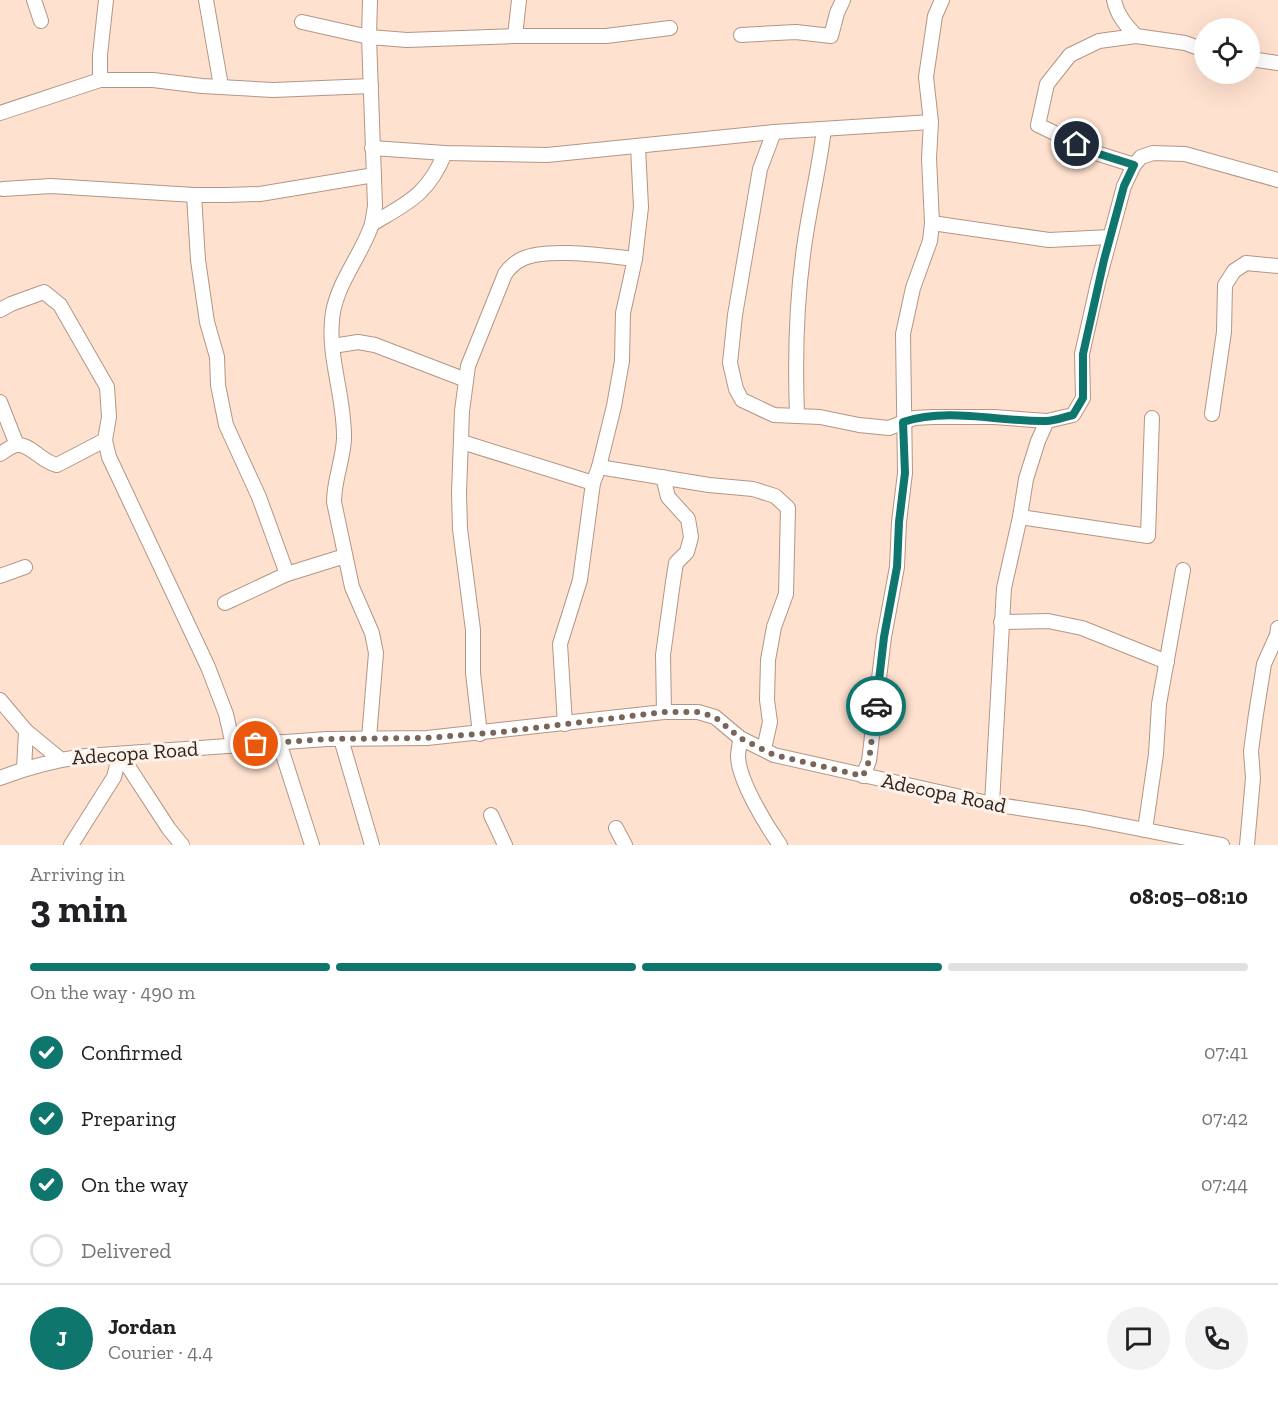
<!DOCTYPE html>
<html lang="en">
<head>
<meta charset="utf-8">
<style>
  :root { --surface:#fff; --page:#f2f2f2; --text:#202124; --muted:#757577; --line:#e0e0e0; --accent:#0f766e }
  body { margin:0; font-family:"Zilla Slab",serif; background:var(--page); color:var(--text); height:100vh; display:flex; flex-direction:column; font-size:22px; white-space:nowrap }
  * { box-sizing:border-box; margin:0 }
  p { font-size:20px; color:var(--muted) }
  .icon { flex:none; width:33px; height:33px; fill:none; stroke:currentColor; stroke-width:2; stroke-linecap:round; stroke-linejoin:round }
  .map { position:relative; height:845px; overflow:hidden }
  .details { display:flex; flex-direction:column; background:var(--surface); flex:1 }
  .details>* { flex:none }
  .buttons { position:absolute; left:1194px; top:18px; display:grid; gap:12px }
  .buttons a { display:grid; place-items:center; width:66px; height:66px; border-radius:50%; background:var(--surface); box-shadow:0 6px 24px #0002; font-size:30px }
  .pin { position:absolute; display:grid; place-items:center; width:51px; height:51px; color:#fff; margin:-26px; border:3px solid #fff; border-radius:50%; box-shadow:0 2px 6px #0007 }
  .courier { position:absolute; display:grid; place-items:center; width:60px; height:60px; margin:-30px; border:4px solid #0f766e; border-radius:50%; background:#fff; color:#222; box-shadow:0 2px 8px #0007 }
  .headline em { font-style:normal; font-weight:800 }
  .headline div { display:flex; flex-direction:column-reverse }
  .headline { display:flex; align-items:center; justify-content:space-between; height:102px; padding:0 30px }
  h1 { font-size:39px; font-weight:800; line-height:45px }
  .bar { display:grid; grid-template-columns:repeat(4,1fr); gap:9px 6px; align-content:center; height:72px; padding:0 30px }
  .bar i { height:8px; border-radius:4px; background:var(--line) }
  .bar .selected { background:var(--accent) }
  .bar p { grid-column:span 4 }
  .line { display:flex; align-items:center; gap:15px; padding:0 30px; border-top:2px solid var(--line) }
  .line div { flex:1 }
  .round { display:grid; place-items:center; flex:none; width:63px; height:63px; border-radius:32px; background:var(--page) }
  ol { padding:0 30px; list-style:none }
  li { display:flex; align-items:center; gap:18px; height:66px }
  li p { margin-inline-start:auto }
  li .icon { padding:6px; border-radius:50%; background:var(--accent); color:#fff; stroke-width:4 }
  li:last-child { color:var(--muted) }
  li i { width:33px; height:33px; border:3px solid var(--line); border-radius:50% }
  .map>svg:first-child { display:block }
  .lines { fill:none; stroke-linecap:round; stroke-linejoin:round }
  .minor-casing { stroke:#b29685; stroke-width:16 }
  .minor { stroke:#fff; stroke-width:14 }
  .done { stroke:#78665b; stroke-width:6; stroke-dasharray:0 10.8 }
  .route { stroke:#0f766e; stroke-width:8 }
  .labels { text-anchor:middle; stroke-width:6; stroke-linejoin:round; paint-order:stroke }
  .street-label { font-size:21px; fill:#2f241d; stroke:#fef2eb }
</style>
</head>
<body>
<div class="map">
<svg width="1278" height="845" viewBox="0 0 1278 845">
  <rect width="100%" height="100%" fill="#ffe1cf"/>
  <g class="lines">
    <defs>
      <g id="minor">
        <path d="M34,0l7,21"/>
        <path d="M206,0l15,86"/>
        <path d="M1114,0c3,15 11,24 22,36"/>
        <path d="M302,22l67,15 38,3 108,-4h91l64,-8"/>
        <path d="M741,35l55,-3 35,4 6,-23 6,-13"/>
        <path d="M515,36l4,-36"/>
        <path d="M1250,59l28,4"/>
        <path d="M100,80v-25l6,-55"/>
        <path d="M0,113l100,-33h53l49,6 71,4 98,-4"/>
        <path d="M774,132l-14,37 -25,146 -5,48 6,26 6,11 32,15 46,2 39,8 30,3 25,-10 19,-1h61l53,4 26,-6 10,-17 -1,-44 16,-71 26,-97 10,-21 7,-8 12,-4 32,1 93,26"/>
        <path d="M372,148l73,5 102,2 227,-23 157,-10"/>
        <path d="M1134,165l-38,-12 -58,-28 9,-41 23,-29 29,-14 37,-5 49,7 19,7"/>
        <path d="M3,189l48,-3 143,9h32l34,-1 114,-19"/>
        <path d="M194,195l4,65 9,62 10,35 1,28 8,40 33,72 28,77"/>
        <path d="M932,223l117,17 61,-3"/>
        <path d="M372,224c35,-21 56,-29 73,-71"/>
        <path d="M0,310l11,-6 33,-12 16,13 47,82 2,30 -4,23 4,17 99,210 18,47 7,31"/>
        <path d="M333,346l25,-4 17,3 91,35"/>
        <path d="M0,402l17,43"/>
        <path d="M1212,414l12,-82 1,-47 9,-14 12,-8 32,3"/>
        <path d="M797,415c-2,-53 -1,-107 6,-160 5,-42 16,-84 21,-126"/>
        <path d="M462,442l131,41"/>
        <path d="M0,454c5,-3 12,-9 18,-9 12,-1 25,18 39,20l48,-25"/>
        <path d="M599,467l110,18 44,4 22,7 13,12 -2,86 -12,33 -6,33 -1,40 3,22 -6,27"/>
        <path d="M663,477l5,20 20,22 3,18 -4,15 -11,11 -3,19 -10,73 1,57"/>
        <path d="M1020,517l128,19 4,-118"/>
        <path d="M0,576l25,-9"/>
        <path d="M225,603l62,-29 58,-18"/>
        <path d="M1001,622l47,-1 34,7 85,34"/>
        <path d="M0,700l26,31 -2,38"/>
        <path d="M565,724l-5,-80 20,-64 13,-97 6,-16 15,-61 8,-45 1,-48 12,-54 6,-52 -3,-60"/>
        <path d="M26,731l34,28"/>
        <path d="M480,734l-7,-61v-43l-13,-101 -1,-36 3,-82 6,-45 37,-92c4,-6 9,-11 17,-15 24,-12 85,-3 113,0"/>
        <path d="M369,738l7,-85 -4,-20 -20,-46 -18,-85c0,-22 9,-42 10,-63 1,-43 -18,-85 -11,-127 6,-32 29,-58 39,-88 1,-6 2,-12 3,-18l-6,-169 1,-37"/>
        <path d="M740,738c0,6 -2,13 -2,19 1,24 28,68 42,88"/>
        <path d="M341,739l31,106"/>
        <path d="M279,742l33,103"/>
        <path d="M120,754l49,75 13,16"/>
        <path d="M863,776l6,-15 15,-124 13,-70 2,-45 6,-49 -2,-139 10,-46 17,-47 2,-18 -3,-65 2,-36 -5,-45 9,-61 7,-16"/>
        <path d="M0,778c28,-11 56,-18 86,-22l241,-17 100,-1 237,-26h34l17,5 25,21 34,17 218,49 92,14 138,27"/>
        <path d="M992,804l12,-216 16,-71 6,-38 12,-38 9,-20"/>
        <path d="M491,815l14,30"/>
        <path d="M616,828l9,17"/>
        <path d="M1145,830l11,-76 3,-50 24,-134"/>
        <path d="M71,845l43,-68 6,-23"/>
        <path d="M1247,845l6,-67 -2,-27 5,-37 8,-50 13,-29 1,-7"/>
      </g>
    </defs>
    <!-- minor casing -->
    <use href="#minor" class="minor-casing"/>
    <!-- minor -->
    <use href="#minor" class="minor"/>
  </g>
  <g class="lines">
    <!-- done -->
    <path class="done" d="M256,744l71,-5 100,-1 74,-6 163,-20h34l17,5 25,21 34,17 89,21 6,-15 7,-55"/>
    <!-- route -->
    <path class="route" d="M876,706l8,-69 13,-70 2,-45 6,-49 -2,-51c46,-15 96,0 143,-1 9,0 18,-4 27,-6l10,-17v-44l21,-94 20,-74 10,-21 -38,-12 -19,-9"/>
  </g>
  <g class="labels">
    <!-- street labels -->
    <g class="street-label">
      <text transform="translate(135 753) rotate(-4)" y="7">Adecopa Road</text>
      <text transform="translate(944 793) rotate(12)" y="7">Adecopa Road</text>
    </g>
  </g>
</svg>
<div class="buttons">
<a><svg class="icon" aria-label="locate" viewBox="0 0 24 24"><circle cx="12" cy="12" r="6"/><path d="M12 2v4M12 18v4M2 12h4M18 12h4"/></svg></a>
</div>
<div class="pin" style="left:256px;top:744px;background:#ea580c"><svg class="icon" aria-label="bag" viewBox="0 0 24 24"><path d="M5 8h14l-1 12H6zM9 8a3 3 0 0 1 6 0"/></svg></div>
<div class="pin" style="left:1077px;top:144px;background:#1f2937"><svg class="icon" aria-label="home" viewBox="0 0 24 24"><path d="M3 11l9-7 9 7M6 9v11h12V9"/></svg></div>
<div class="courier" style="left:876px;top:706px"><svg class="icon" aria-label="car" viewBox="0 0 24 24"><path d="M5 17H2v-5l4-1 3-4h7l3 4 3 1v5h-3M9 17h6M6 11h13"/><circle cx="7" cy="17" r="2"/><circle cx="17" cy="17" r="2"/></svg></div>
</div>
<section class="details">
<div class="headline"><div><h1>3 min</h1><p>Arriving in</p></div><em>08:05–08:10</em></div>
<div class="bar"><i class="selected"></i><i class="selected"></i><i class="selected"></i><i></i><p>On the way · 490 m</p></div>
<ol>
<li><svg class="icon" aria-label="check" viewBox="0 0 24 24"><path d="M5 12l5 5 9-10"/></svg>Confirmed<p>07:41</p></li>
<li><svg class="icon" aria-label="check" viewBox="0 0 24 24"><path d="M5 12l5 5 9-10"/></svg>Preparing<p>07:42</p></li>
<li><svg class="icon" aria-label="check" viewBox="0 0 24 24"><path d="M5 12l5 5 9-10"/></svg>On the way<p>07:44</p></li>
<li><i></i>Delivered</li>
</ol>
<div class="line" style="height:108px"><b class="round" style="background:var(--accent);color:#fff">J</b><div><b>Jordan</b><p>Courier · 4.4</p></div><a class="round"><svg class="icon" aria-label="chat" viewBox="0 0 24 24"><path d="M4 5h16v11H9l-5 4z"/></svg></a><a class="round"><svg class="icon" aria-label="phone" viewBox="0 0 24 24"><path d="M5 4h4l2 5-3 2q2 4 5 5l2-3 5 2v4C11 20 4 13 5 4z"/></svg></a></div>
</section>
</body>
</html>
